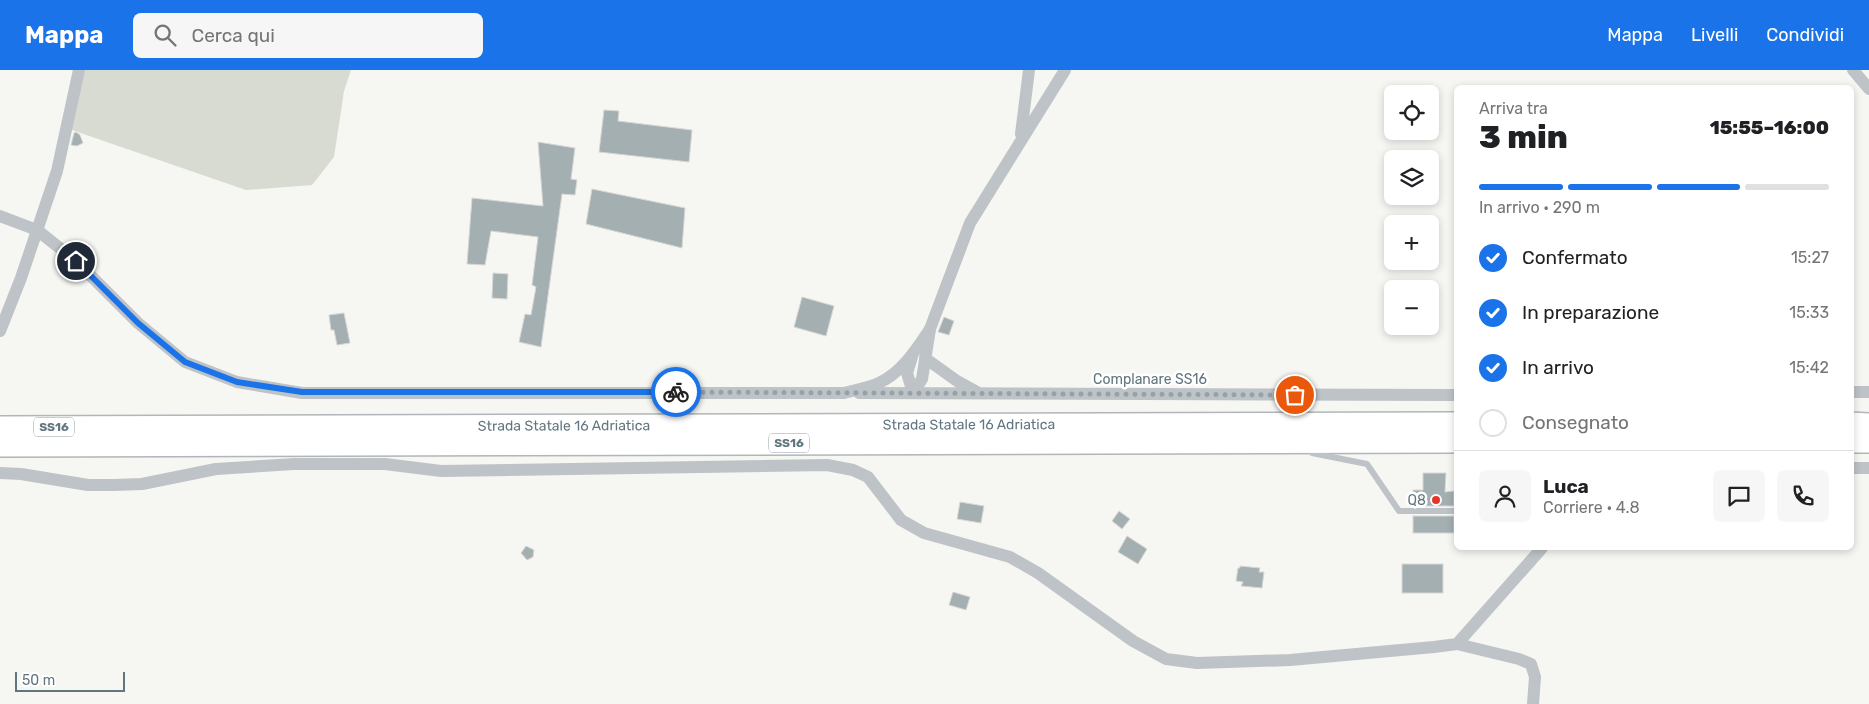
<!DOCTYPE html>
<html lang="it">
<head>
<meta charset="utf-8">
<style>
  :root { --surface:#fff; --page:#f6f6f6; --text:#202124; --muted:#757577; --line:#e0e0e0; --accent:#1a73e8 }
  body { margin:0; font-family:Rubik,sans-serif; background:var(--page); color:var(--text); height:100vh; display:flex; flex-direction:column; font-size:19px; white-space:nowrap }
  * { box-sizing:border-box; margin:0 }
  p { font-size:16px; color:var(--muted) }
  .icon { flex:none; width:28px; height:28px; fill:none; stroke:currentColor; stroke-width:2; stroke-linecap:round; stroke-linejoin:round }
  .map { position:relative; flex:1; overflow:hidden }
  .drawer { position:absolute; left:1454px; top:15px; width:400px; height:465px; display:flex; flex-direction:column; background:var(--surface); border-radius:8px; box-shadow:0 2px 8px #0003 }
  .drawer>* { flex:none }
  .fabs { position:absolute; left:1384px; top:15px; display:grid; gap:10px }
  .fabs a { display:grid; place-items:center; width:55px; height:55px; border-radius:8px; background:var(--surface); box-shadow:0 2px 8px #0003; font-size:25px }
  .scale { position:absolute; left:15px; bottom:12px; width:110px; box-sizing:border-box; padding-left:5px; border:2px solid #61767e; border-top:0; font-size:14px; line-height:18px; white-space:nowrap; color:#61767e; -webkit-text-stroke:4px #fff; paint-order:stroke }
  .pin { position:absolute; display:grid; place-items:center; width:42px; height:42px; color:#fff; margin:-21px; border:2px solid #fff; border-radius:50%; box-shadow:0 1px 5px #0007 }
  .courier { position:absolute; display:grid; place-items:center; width:50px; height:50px; margin:-25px; border:4px solid #1a73e8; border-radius:50%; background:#fff; color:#222; box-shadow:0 1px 6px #0007 }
  .head em { font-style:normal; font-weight:800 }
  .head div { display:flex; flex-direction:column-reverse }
  .head { display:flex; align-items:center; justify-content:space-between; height:85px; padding:0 25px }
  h1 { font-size:32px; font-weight:800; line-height:38px }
  .bar { display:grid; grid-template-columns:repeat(4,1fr); gap:8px 5px; align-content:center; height:60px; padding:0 25px }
  .bar i { height:6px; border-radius:4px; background:var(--line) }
  .bar .on { background:var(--accent) }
  .bar p { grid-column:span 4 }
  .line { display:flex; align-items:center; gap:12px; padding:0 25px; border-top:1px solid var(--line) }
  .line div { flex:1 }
  .round { display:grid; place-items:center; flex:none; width:52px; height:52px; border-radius:8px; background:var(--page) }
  ol { padding:0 25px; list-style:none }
  li { display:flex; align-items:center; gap:15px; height:55px }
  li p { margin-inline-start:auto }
  li .icon { padding:5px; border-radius:50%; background:var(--accent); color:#fff; stroke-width:4 }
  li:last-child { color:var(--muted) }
  li i { width:28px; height:28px; border:2px solid var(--line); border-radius:50% }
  header { display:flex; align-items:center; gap:30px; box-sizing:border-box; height:70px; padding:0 25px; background:var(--accent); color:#fff }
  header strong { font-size:24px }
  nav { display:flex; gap:28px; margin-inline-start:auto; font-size:18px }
  .search { width:350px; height:45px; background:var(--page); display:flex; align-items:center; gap:12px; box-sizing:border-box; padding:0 18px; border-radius:8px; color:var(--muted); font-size:19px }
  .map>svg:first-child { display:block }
  .green { fill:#d7dbd2 }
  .building { fill:#a4afb2; stroke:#d8d7d5 }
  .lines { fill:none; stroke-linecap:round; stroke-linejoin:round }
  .trunk-casing { stroke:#b0b6b9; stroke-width:24 }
  .service { stroke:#bdc3c6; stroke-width:6 }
  .minor { stroke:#bdc3c6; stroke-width:12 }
  .trunk { stroke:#fff; stroke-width:21 }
  .done { stroke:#95a3a7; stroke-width:5; stroke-dasharray:0 9 }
  .route { stroke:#1a73e8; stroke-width:6 }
  .poi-dot { fill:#e33627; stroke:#fff; stroke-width:2 }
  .labels { text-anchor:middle; stroke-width:5; stroke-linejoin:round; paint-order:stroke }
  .shield { fill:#fff; stroke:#909fa5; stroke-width:1 }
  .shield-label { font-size:12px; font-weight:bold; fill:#61767e }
  .street-label { font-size:14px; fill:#61767e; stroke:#fff }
  .poi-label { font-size:14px; fill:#61767e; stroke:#fff; text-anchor:end }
</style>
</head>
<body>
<header>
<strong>Mappa</strong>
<div class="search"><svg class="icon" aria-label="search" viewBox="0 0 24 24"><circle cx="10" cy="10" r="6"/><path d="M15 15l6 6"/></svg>Cerca qui</div>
<nav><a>Mappa</a><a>Livelli</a><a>Condividi</a></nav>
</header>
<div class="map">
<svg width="1869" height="634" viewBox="0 0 1869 634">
  <rect width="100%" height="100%" fill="#f6f6f3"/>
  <!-- green -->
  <path class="green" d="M85,0h266l-7,21 -10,66 -22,28 -66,5 -177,-61z"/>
  <!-- building -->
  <g class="building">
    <path d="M604,40l15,1 -1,10 74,9 -3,32 -90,-10z"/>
    <path d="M76,62l4,3 3,8 -6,3 -6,-1 3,-12z"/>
    <path d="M538,72l37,6 -4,31 6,1 -2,15 -13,-1 -21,153 -22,-5 6,-28 6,1 5,-28 -4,-2 6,-48 -47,-6 -6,34 -18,-1 5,-66 71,8z"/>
    <path d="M592,119l93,19 -3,40 -96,-24z"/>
    <path d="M493,203l15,1 -1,25 -15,-1z"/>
    <path d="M802,227l32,9 -8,30 -32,-9z"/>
    <path d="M344,243l6,30 -13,2 -3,-15h-3l-2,-15z"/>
    <path d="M944,247l10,4 -5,14 -11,-3z"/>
    <path d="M1423,403h23l-1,19 9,-1v15h-41v-16h10z"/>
    <path d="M960,432l24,4 -3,17 -24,-4z"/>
    <path d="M1119,441l11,8 -8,10 -10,-8z"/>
    <rect x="1413" y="446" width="41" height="17"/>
    <path d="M1127,466l20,13 -9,15 -20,-12z"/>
    <path d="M526,476l8,4 -1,7 -6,3 -6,-7z"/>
    <rect x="1402" y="494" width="41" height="29"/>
    <path d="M1240,496l20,2 -1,4h5l-2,16 -21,-2 2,-4 -7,-1 2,-13h2z"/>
    <path d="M953,522l17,5 -4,13 -17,-5z"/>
  </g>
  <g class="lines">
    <defs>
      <g id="trunk">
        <path d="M1851,353l18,1"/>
        <path id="s1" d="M0,357l1456,-4"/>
        <path d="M1851,372h18"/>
        <path d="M0,376l1456,-4"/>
      </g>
    </defs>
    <!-- trunk casing -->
    <use href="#trunk" class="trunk-casing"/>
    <!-- service -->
    <path class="service" d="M1312,383l55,11 32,47h57"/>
    <!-- minor -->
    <g class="minor">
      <path d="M1853,0l16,19"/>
      <path d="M1021,64l8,-64"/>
      <path d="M0,146l37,14 39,31 62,62 47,39 52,20 65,11h542c11,-3 24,-5 35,-10 23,-11 37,-33 51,-54"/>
      <path d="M0,261l21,-53 36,-107 22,-101"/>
      <path d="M912,287l-5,16 6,20"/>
      <path d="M925,288l32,23 20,11"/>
      <path d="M1851,322h18"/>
      <path d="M859,323l597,2"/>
      <path d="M913,323l9,-14 8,-50 40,-106 95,-153"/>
      <path d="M1851,398h18"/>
      <path d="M0,403l21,1 67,11h26l28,-1 74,-15 78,-5h91l56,7 386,-6 26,5 15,7 33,43 23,13 86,24 28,16 95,68 33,18 31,4 93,-3 144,-13 23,-3 85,-96"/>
      <path d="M1457,574l62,15 12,5 4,13 -2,27"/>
    </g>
    <!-- trunk -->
    <use href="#trunk" class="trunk"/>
  </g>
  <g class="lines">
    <!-- done -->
    <path class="done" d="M676,322l619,3"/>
    <!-- route -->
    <path class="route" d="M76,191l62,62 47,39 52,20 65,10h374"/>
  </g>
  <!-- markers -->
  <circle class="poi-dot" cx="1436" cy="430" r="5"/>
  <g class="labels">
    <!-- shield labels -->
    <g class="shield">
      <rect x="34" y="347.5" width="40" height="19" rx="4"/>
      <rect x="769" y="363.5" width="40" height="19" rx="4"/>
    </g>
    <g class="shield-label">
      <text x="54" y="361">SS16</text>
      <text x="789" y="377">SS16</text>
    </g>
    <!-- street labels -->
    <g class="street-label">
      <text x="1150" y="314">Complanare SS16</text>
      <text dy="5" stroke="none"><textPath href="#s1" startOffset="969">Strada Statale 16 Adriatica</textPath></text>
      <text dy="5" stroke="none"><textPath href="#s1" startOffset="564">Strada Statale 16 Adriatica</textPath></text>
    </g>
    <!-- poi labels -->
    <g class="poi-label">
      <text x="1426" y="435">Q8</text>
    </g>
  </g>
</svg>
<div class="fabs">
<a><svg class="icon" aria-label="locate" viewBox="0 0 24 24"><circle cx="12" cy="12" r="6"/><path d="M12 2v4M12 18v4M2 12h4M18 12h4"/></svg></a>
<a><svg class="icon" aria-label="layers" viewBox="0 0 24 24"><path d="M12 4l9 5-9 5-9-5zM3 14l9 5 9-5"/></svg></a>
<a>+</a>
<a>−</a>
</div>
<div class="scale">50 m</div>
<div class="pin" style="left:1295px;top:325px;background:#ea580c"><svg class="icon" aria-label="bag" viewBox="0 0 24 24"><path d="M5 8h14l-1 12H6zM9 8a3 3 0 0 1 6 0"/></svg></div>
<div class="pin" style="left:76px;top:191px;background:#1f2937"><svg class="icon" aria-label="home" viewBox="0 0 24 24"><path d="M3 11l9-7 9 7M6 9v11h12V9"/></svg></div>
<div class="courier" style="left:676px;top:322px"><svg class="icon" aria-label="bike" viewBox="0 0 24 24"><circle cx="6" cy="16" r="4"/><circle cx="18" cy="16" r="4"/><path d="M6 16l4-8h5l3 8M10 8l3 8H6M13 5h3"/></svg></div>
<section class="drawer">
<div class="head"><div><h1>3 min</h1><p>Arriva tra</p></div><em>15:55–16:00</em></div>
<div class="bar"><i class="on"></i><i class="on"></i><i class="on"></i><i></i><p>In arrivo · 290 m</p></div>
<ol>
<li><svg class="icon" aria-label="check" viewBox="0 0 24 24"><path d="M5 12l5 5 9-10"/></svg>Confermato<p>15:27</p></li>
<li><svg class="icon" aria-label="check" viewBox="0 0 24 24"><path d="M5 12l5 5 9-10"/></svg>In preparazione<p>15:33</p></li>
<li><svg class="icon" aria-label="check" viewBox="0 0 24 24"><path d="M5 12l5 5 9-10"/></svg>In arrivo<p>15:42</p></li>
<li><i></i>Consegnato</li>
</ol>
<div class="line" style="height:90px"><a class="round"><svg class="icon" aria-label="person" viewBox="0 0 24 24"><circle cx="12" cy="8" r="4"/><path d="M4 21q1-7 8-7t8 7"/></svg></a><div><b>Luca</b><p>Corriere · 4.8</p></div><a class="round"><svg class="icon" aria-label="chat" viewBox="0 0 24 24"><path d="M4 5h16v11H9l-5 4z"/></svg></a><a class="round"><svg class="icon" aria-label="phone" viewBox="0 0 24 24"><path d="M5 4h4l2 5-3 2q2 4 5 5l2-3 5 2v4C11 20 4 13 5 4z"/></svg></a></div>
</section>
</div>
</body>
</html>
